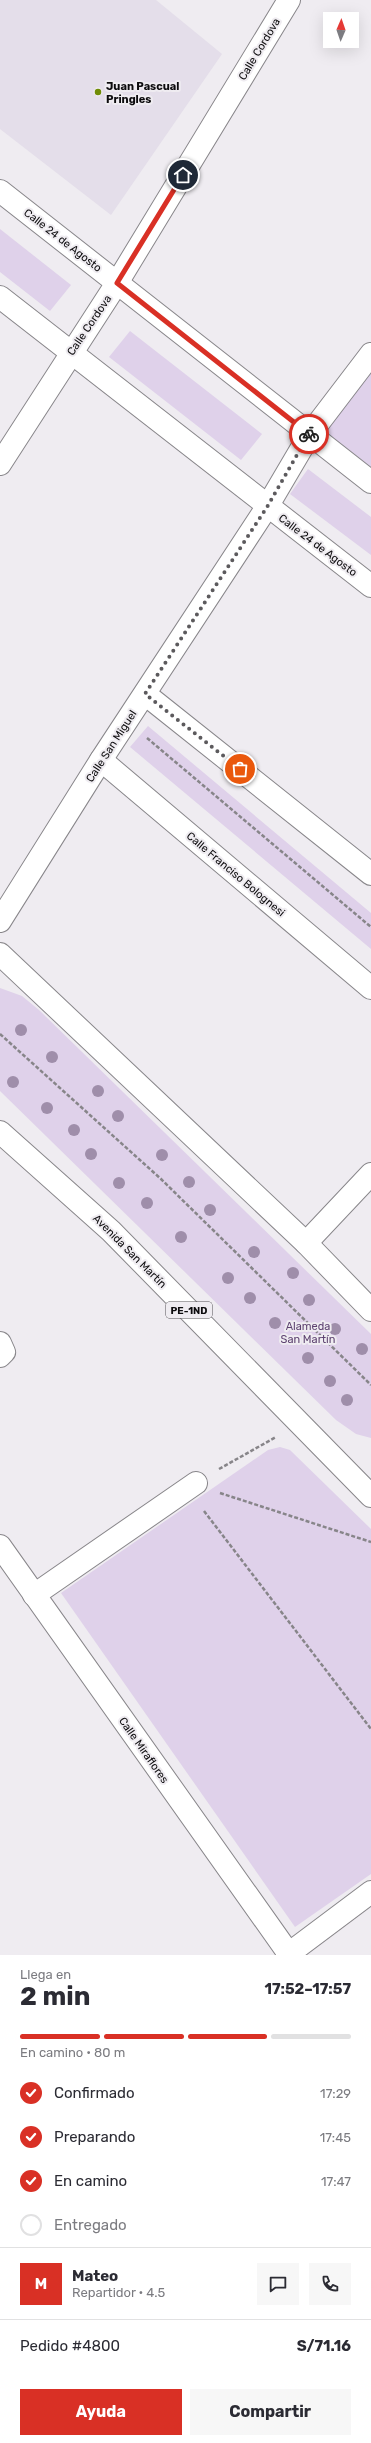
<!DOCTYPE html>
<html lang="es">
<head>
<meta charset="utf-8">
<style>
  :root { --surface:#fff; --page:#f7f7f7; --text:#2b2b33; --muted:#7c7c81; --line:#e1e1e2; --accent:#d93025 }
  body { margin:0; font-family:Rubik,sans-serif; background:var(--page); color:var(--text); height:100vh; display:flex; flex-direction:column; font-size:15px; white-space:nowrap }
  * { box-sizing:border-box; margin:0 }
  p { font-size:13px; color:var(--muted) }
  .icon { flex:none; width:22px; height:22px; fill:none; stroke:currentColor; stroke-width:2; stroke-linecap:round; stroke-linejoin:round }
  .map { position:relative; height:1955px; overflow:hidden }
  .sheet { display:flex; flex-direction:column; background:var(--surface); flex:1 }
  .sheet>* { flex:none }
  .needle { width:26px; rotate:2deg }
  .buttons { position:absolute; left:323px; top:12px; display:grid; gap:8px }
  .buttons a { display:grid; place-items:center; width:36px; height:36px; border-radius:0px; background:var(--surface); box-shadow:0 4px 16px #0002; font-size:20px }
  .pin { position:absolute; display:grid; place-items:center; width:34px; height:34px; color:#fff; margin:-17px; border:2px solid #fff; border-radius:50%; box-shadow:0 1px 4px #0007 }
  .courier { position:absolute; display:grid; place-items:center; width:40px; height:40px; margin:-20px; border:3px solid #d93025; border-radius:50%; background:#fff; color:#222; box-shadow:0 1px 5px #0007 }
  .summary em { font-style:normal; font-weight:700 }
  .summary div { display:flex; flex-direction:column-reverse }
  .summary { display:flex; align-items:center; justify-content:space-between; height:68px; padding:0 20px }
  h1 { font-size:26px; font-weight:700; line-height:30px }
  .bar { display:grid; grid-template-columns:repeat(4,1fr); gap:6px 4px; align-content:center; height:48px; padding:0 20px }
  .bar i { height:5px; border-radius:3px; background:var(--line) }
  .bar .current { background:var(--accent) }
  .bar p { grid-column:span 4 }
  .line { display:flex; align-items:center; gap:10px; padding:0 20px; border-top:1px solid var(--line) }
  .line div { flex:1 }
  .round { display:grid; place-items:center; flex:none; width:42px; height:42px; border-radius:0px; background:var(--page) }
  ol { padding:0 20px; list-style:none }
  li { display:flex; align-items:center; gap:12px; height:44px }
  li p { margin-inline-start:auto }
  li .icon { padding:4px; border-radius:50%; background:var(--accent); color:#fff; stroke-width:4 }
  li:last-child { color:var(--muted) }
  li i { width:22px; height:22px; border:2px solid var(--line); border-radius:50% }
  .primary-button { display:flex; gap:8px; margin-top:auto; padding:8px 20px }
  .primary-button a { flex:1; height:46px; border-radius:0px; background:var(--accent); color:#fff; font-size:16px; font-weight:700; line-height:46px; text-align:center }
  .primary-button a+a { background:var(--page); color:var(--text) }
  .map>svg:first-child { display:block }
  .built { fill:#e4deea }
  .green { fill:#dfd1ea }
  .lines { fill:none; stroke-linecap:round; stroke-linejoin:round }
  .street-casing { stroke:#88868a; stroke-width:24 }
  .secondary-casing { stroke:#88868a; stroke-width:24 }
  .primary-casing { stroke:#88868a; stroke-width:24 }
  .path { stroke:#878589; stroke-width:2.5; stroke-dasharray:4 2; stroke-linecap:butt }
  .street { stroke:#fff; stroke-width:22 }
  .secondary { stroke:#fff; stroke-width:22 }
  .primary { stroke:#fff; stroke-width:22 }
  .tree { fill:#9f8eaa }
  .done { stroke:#5c5a5d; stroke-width:4; stroke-dasharray:0 7.2 }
  .route { stroke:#d93025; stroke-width:5 }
  .poi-dot { fill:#708c06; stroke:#efecf1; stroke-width:1.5 }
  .labels { text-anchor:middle; stroke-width:4; stroke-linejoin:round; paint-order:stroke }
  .shield { fill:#efecf1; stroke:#514f52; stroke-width:1 }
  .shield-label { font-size:10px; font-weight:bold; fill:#0d0c0e }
  .street-label { font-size:11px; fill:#0d0c0e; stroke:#efecf1 }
  .poi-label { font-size:11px; font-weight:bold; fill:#0d0c0e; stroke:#efecf1; text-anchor:start }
  .park-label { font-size:11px; fill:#5d4270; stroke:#efecf1 }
</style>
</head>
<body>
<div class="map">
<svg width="371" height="1955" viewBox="0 0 371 1955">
  <rect width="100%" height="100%" fill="#efecf1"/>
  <!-- built -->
  <path class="built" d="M0,0h156l66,54 -111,161 -111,-86z"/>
  <!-- green -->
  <g class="green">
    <path d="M0,229l71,56 -21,26 -50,-39z"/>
    <path d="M130,331l132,103 -21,26 -132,-103z"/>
    <path d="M371,370v97l-48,-37z"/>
    <path d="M308,469l63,48v38l-81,-61z"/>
    <path d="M148,726l223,187v36l-241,-202z"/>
    <path d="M0,988l22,8 17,14 332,324v104l-15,-4 -20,-14 -336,-329z"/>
    <path d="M280,1447l10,3 81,79v345l-76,53 -234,-334 207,-143z"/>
  </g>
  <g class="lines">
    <defs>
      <g id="street">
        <path d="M0,464l117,-181 172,-283"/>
        <path d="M145,694l226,180"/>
        <path d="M101,760l270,228"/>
        <path d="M0,921l101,-161 166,-253 43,-73 61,-80"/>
        <path d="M0,954l306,289 65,67"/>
        <path d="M306,1243l65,-69"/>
        <path d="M0,1343l4,9 -4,4"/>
        <path d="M0,1546l289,408"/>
        <path d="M34,1595l162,-112"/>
        <path d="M287,1955l84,-63"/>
      </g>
      <g id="secondary">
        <path d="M0,191l371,291"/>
        <path d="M0,297l371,289"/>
      </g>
      <path id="primary" d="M0,1132l111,99 260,265"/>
    </defs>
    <!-- street casing -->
    <use href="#street" class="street-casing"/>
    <!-- secondary casing -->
    <use href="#secondary" class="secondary-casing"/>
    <!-- primary casing -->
    <use href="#primary" class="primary-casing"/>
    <!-- path -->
    <g class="path">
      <path d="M147,738l224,189"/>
      <path d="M0,1034l161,145 210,206"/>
      <path d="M219,1469l57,-32"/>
      <path d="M220,1493l151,49"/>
      <path d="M204,1511l167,218"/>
    </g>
    <!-- street -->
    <use href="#street" class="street"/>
    <!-- secondary -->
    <use href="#secondary" class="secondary"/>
    <!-- primary -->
    <use href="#primary" class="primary"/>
  </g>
  <!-- trees -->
  <g class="tree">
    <circle cx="21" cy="1030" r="6"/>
    <circle cx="52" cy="1057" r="6"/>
    <circle cx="13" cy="1082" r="6"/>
    <circle cx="98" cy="1091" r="6"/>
    <circle cx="47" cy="1108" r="6"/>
    <circle cx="118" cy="1116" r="6"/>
    <circle cx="74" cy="1130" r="6"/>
    <circle cx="91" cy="1154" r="6"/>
    <circle cx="162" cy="1155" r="6"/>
    <circle cx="189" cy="1182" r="6"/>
    <circle cx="119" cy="1183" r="6"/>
    <circle cx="147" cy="1203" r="6"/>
    <circle cx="210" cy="1210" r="6"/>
    <circle cx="181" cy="1237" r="6"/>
    <circle cx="254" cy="1252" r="6"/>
    <circle cx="293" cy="1273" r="6"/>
    <circle cx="228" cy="1278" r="6"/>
    <circle cx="250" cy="1298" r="6"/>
    <circle cx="309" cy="1300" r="6"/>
    <circle cx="275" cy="1323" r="6"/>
    <circle cx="335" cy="1329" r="6"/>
    <circle cx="362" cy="1349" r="6"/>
    <circle cx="308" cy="1358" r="6"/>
    <circle cx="330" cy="1381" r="6"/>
    <circle cx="347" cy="1400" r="6"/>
  </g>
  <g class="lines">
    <!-- done -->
    <path class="done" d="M240,769l-95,-75 122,-187 42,-73"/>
    <!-- route -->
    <path class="route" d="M183,175l-66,108 192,151"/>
  </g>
  <!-- markers -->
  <circle class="poi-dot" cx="98" cy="92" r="4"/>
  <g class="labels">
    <!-- shield labels -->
    <rect class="shield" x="166" y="1302" width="46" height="16" rx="3"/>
    <g class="shield-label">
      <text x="189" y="1314">PE-1ND</text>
    </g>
    <!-- street labels -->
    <g class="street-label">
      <text transform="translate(259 49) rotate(-59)" y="4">Calle Cordova</text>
      <text transform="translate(63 240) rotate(38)" y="4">Calle 24 de Agosto</text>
      <text transform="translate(89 325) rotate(-56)" y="4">Calle Cordova</text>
      <text transform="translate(318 545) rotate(37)" y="4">Calle 24 de Agosto</text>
      <text transform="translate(111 746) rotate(-57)" y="4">Calle San Miguel</text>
      <text transform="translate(236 874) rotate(40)" y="4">Calle Franciso Bolognesi</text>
      <text transform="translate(130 1251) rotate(45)" y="4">Avenida San Martín</text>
      <text transform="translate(144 1750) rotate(55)" y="4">Calle Miraflores</text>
    </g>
    <!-- poi labels -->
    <g class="poi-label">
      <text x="106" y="90">Juan Pascual<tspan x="106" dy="13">Pringles</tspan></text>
    </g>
    <!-- park labels -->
    <g class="park-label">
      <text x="308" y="1330">Alameda<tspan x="308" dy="13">San Martín</tspan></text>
    </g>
  </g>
</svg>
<div class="buttons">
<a><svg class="needle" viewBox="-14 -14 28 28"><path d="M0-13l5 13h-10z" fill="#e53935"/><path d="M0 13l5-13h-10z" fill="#7c7c81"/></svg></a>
</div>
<div class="pin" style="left:240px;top:769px;background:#ea580c"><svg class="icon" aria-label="bag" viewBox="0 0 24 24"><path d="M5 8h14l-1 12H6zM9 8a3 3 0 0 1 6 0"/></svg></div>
<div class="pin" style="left:183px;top:175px;background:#1f2937"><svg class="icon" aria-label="home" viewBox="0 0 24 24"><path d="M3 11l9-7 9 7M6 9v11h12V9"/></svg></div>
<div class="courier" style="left:309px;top:434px"><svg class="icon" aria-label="bike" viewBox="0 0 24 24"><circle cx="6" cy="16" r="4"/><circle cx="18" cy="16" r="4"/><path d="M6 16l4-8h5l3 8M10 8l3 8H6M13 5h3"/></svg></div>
</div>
<section class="sheet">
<div class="summary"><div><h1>2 min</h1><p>Llega en</p></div><em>17:52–17:57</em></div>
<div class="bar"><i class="current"></i><i class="current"></i><i class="current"></i><i></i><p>En camino · 80 m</p></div>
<ol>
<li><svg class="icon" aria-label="check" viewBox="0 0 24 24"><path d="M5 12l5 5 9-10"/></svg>Confirmado<p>17:29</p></li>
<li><svg class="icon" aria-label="check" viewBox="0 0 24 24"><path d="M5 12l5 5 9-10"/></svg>Preparando<p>17:45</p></li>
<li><svg class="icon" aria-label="check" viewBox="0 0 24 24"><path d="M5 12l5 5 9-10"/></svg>En camino<p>17:47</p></li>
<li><i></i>Entregado</li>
</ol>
<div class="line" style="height:72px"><b class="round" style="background:var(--accent);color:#fff">M</b><div><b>Mateo</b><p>Repartidor · 4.5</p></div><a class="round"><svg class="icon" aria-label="chat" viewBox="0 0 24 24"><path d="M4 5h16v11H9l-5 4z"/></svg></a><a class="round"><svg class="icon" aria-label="phone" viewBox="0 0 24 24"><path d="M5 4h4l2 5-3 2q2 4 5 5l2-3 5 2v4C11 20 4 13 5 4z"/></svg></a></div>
<div class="line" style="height:52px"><div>Pedido #4800</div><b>S/71.16</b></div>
<div class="primary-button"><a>Ayuda</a><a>Compartir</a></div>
</section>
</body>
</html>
